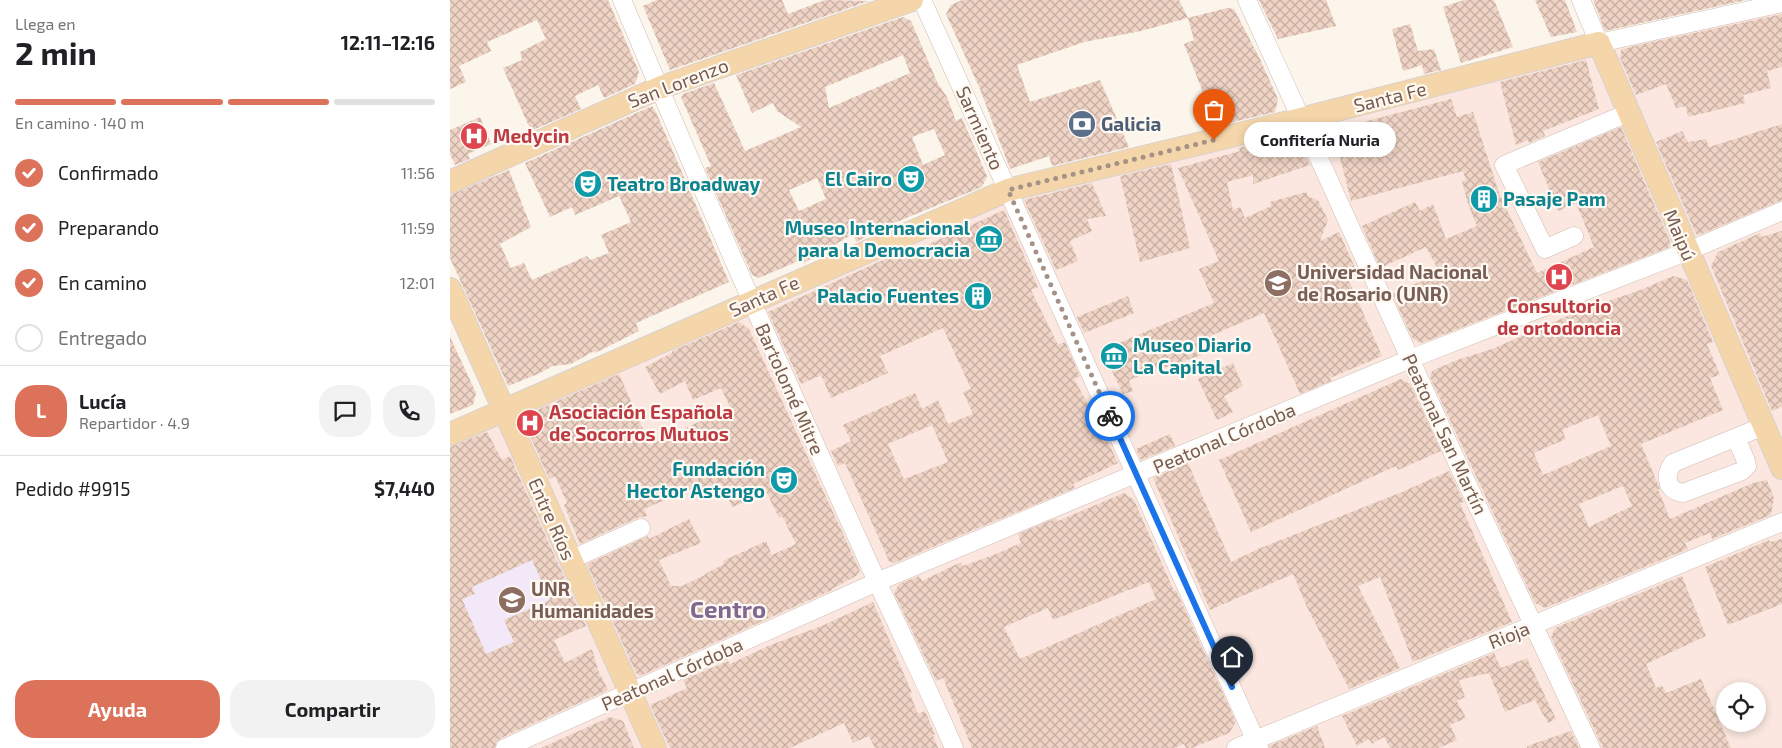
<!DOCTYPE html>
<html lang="es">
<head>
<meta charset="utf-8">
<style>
  :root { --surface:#fff; --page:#f2f2f2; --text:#202124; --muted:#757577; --line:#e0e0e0; --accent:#dc725a }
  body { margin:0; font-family:"Exo 2",sans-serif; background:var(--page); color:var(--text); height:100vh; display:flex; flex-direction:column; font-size:19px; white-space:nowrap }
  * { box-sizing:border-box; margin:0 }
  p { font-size:16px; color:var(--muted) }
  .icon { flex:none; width:28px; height:28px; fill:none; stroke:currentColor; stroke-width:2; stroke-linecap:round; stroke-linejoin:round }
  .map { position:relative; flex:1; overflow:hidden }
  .sheet { display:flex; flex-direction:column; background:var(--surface); width:450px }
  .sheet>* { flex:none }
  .buttons { position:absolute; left:1266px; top:682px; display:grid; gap:10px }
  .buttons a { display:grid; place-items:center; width:50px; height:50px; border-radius:50%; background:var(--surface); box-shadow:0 2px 8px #0003; font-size:25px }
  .pin { position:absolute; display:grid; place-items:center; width:42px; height:42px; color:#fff; margin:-51px -21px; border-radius:50% 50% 50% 0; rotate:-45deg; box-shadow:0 0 5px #0007 }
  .pin .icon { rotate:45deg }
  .courier { position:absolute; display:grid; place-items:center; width:50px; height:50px; margin:-25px; border:4px solid #1a73e8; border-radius:50%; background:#fff; color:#222; box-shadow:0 1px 6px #0007 }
  .bubble { position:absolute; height:35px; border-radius:18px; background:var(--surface); box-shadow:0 2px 8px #0003; font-size:16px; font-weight:700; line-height:35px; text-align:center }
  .summary em { font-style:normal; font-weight:700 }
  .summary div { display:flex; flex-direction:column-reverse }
  .summary { display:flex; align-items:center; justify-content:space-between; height:85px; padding:0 15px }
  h1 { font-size:32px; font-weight:700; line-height:38px }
  .bar { display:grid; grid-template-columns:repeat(4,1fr); gap:8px 5px; align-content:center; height:60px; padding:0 15px }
  .bar i { height:6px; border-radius:4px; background:var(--line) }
  .bar .current { background:var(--accent) }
  .bar p { grid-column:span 4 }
  .line { display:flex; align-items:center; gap:12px; padding:0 15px; border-top:1px solid var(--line) }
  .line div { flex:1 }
  .round { display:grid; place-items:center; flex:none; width:52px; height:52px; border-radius:20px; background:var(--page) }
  ol { padding:0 15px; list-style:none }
  li { display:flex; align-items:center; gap:15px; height:55px }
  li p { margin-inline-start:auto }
  li .icon { padding:5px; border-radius:50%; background:var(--accent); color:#fff; stroke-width:4 }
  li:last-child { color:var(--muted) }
  li i { width:28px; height:28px; border:2px solid var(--line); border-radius:50% }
  .cta { display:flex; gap:10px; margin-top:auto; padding:10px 15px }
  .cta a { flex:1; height:58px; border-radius:20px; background:var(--accent); color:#fff; font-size:20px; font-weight:700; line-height:58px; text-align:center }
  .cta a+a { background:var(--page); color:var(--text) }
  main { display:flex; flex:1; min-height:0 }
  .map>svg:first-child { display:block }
  .commercial { fill:#fbe7e0; fill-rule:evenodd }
  .education { fill:#f2e8f8 }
  .building { fill:url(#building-cross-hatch); fill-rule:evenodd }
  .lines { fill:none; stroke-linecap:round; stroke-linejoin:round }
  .minor-casing { stroke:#cdbdb2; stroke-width:19 }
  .major-casing { stroke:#d9d1ce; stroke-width:24 }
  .minor { stroke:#fff; stroke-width:18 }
  .major { stroke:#f5d6aa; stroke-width:22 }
  .done { stroke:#a59287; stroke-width:5; stroke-dasharray:0 9 }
  .route { stroke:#1a73e8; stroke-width:6 }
  .labels { text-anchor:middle; stroke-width:4.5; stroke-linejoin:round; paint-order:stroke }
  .street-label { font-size:19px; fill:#765c50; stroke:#fef9f2 }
  .service-label { font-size:19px; font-weight:bold; fill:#4e5e75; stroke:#fef9f2; text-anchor:start }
  .health-label { font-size:19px; font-weight:bold; fill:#be3a42; stroke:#fef9f2; text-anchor:start }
  .culture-label { font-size:19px; font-weight:bold; fill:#0d838f; stroke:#fef9f2; text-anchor:end }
  .education-label { font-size:19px; font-weight:bold; fill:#785e54; stroke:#fef9f2; text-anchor:start }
  .district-label { font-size:24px; font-weight:bold; fill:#816891; stroke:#fef9f2 }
</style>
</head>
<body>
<main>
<section class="sheet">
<div class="summary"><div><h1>2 min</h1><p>Llega en</p></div><em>12:11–12:16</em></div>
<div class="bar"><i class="current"></i><i class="current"></i><i class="current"></i><i></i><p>En camino · 140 m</p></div>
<ol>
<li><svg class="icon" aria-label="check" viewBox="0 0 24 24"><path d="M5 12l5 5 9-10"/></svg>Confirmado<p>11:56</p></li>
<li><svg class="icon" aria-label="check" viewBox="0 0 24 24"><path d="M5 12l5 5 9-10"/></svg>Preparando<p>11:59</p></li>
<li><svg class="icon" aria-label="check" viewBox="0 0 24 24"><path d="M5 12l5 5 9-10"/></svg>En camino<p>12:01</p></li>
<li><i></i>Entregado</li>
</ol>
<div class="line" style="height:90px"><b class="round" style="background:var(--accent);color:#fff">L</b><div><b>Lucía</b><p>Repartidor · 4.9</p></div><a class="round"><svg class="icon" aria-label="chat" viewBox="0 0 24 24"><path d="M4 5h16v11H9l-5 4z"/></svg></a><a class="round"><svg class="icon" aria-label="phone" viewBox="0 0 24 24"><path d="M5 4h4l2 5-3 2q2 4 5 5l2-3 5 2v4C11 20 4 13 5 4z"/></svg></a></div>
<div class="line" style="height:65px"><div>Pedido #9915</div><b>$7,440</b></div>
<div class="cta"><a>Ayuda</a><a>Compartir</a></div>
</section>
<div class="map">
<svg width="1332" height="748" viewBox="0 0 1332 748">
  <defs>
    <pattern id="building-cross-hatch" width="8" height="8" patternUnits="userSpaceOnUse" patternTransform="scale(1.25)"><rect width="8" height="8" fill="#efd4c5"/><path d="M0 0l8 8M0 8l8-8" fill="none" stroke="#c6afa2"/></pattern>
  </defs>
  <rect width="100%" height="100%" fill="#fbf5ec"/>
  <!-- commercial -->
  <path class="commercial" d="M1332,3v745h-1332v-314l558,-244zM1275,691h33v33h-33z"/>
  <!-- education -->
  <path class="education" d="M95,532l41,94 -115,51 -21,-103z"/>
  <!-- building -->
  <g class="building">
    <path d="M0,0h158l31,72 -4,12 -31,14 -6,-13 -23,11 6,13 -50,22 -28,-63 19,-8 -2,-8 26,-13 -9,-19 -50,22 4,9 -32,15 7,16 -16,7z"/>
    <path d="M207,0h125l6,14 37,-14 44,1 -199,69 -27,-64z"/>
    <path d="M512,0h217l9,18 -47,13 -57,11 -67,23 13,37 70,-22 29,67 -77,19 -3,-10 -39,13 -30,-80 -34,-75 5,-9z"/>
    <path d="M809,0h67l10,26 -58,13z"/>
    <path d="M1014,0h30l19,47 -52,16 -18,-56z"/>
    <path d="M1085,0h30l12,32 -26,5z"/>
    <path d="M1143,0h153l-141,31z"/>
    <path d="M777,8l7,1 26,50 18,40 -3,13 -59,14 -32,-82 10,-4 -6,-22z"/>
    <path d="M1332,14v53l-15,4 4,17 -28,7 2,8 -57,14 -2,-11 -10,2 -10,-24 -30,11 -16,-37 1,-8 13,-4z"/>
    <path d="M453,17l8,4 27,63 9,13 9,24 6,-3 25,58 -5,11 -88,36 -38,19 -3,-8 -49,29 -1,-4 -44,19 -7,-3 -47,-107 6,-2 -30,-69 2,-3 31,-11 31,68 56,-24 -24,-16 -4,-8 -21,10 -16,-38zM453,55l7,18 -81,35 -4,-21zM484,129l11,26 -22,10 -11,-28zM367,178l9,21 -27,12 -10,-21z"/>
    <path d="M960,24l8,27 16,-2 7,21 -17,4 -2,-9 -19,6 -11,-42z"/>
    <path d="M1136,60l13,49 -56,22 2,5 -16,7 -1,-3 -12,5 -16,-63z"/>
    <path d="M1001,99l6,18 16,-5 26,81 38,80 57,-26 -18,-44 -18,8 -20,-49 83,-35 50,117 -1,3 -248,96 -9,-4 -21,-45 48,-21 -14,-26 -46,21 -18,-42 53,-24 5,9 13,-7 13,35 31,-13 -9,-22 -6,-23 4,-1 -3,-9 -112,30 -18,-71z"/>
    <path d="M202,106l4,6 73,170 -93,41 3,8 -44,22 -1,-2 -23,13 -18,2 -15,8 -30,12 -58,-128v-63l59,-25 22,57 -31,17 11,24 13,-5 8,17 55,-24 3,4 19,-7 -8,-18 30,-13 -12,-26 -44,19 -3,-8 -22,10 -25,-54z"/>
    <path d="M30,117l11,27 -23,10 2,5 -15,6 -5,-11v-24z"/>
    <path d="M1332,124v76l-83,35 -3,-1 -40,-92 26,-11 6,11 18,-3 3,8z"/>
    <path d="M845,134h1l14,31 -57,19v-9l-26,7 6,28 7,-3 5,11 26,-12 -1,-4 36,-10 3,5 9,3 10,20 -8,21 19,-9 18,40 -10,4 35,80 -52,22 1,3 -31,13 -36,-81 -68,29 6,13 -73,25 4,11 -10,3 -21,-44 112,-47 -15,-34 20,-8 -41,-93 62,-17 -1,-3z"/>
    <path d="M721,164l19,84 -50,14 -20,-86z"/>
    <path d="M642,183l14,33 -19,3 5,12 -22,10 8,20 -22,9 -32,-70z"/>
    <path d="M554,210l34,77 -7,3 27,55 7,-3 15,34 -6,3 16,29 2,-1 26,56 -45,21 2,4 -181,75 -5,-2 -44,-98 -7,3 -7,-15 20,-10 -8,-16 72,-32 7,16 16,-9 10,24 25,-10 -10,-22 8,-3 -28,-61 -63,28 8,17 -57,25 -10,-23 -20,9 -33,-72 137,-62 2,4zM482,425l16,37 -44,17 -16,-35z"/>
    <path d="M1332,231v176l-10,4 -61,-145 7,-14 42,-19 1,4z"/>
    <path d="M1223,276l14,4 26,62 -6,2 13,31 -10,3 13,32 -82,34 19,45h-2l12,30 83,-36 14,-3 7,18 -3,17 -59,24 -2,-6 -25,10 3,6 -143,59 -10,-5 -105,-226 2,-6 25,-11 35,-11 80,-35 71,-25zM1148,415l13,31 -68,29 -9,-22 32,-14 -4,-9zM1173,486l9,20 -43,21 -10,-23z"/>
    <path d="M678,296l6,17 -50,20 -7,-16z"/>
    <path d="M289,322l10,7 111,242 -4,5 -24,13v1l-192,86 -4,-3 -49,-109 61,-28 1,3 40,-20 12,24 -42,17 12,26h11l23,-11v-1l19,-10 -1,-3 43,-20 6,14 24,-11 -14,-28 -3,2 -12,-25 -35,14 -11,-24 -26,11 -2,-6 -49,21 3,7 -10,2 -57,26 -16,-39 3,-2 -12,-27 -6,3 -24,-55 3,-10 91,-40 31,71 80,-38 -9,-19 -28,12 -8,-19 -25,13 -15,-27 27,-14v-2z"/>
    <path d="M0,337l26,56 -3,12 -23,9z"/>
    <path d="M783,363l10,23 -19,10 9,16 -16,8 -19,-41z"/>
    <path d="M951,379l9,5 31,67 -43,19 -2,-4 -145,66 -32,-72z"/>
    <path d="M37,432l15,28 8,-4 76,170 -32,14 11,23 27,-14 6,21 10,20 -107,48 -5,5 -1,5h-45v-301zM82,560l18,40 -46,20 10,22 -28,12 -24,-55 13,-5 -3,-7z"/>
    <path d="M720,434l5,12 -34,14 -5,-11z"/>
    <path d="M738,463l43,99 27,-13 144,-57 47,-21 15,31 -4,1 52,119 -99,40 -33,-85 -22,9 42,82 -51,21 -43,-84 -13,-31 -83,36 -57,-132z"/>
    <path d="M674,493l10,7 40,91 2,-1 60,132 -7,11 -37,15h-6l-2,-4 -10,4h-202l-29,-70 -7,3 -40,-84 -2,-4 5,-9 20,-8 3,5 39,-19 2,4 33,-12 25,-11 -3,-9 38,-16 2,3zM699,582l7,17 -136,60 -16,-32 44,-19 5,12z"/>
    <path d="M1332,539v65l-54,21 -23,-58 64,-27 1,2z"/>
    <path d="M1232,576l24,60 -60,28 10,24 6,-3 4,8 35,-14 30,69h-128l-52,-111 4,-9z"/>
    <path d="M423,602l39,91 -2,1 8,20 7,-3 10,23 -2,1 5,13h-63l-6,-12 -16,7 -9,-20 -54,25h-120l-20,-43 37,-17 -4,-8 45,-19 2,3 38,-18 56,-21z"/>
    <path d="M1044,653l7,15 26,-10 29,61 -8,4 -13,-23 -30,12 -16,-39 -30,7 6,17 -8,4 9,17 -16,7 7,15 -18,8h-49l-6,-11 -12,7 -3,-5 -12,7 -15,-30z"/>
    <path d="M160,717l13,4 11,27h-93z"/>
    <path d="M867,726l8,22h-56v-2z"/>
    <path d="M1121,731l8,17h-52v-2z"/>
  </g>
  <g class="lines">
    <defs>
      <g id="minor">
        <path d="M172,0c77,183 157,365 239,546 30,68 64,134 93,202"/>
        <path d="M472,0l337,748"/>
        <path d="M797,0l210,462 134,286"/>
        <path d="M1131,0l18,43 183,-40"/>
        <path d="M1124,236l-29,13 -41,-84 124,-52"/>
        <path d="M1286,438l10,23 1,5 -5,5 -59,22c-17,-2 -19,-18 -10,-30l91,-37"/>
        <path d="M120,560l71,-32"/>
        <path d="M55,748l372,-166 533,-223 278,-108 94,-40"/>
        <path d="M786,748l546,-226"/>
      </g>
      <g id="major">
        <path d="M0,182l209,-94 253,-88"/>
        <path d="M0,289l205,459"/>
        <path d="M0,434l558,-244 293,-71 298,-76 183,425"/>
      </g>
    </defs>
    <!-- minor casing -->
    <use href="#minor" class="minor-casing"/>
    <!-- major casing -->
    <use href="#major" class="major-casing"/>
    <!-- minor -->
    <use href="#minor" class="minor"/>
    <!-- major -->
    <use href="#major" class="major"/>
  </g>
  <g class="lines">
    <!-- done -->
    <path class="done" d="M660,416l-102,-226 206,-50"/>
    <!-- route -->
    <path class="route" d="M660,416l122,271"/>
  </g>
  <!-- icons -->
  <defs>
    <symbol id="bank-disc" viewBox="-11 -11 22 22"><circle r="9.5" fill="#5c6f8a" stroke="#fef9f2"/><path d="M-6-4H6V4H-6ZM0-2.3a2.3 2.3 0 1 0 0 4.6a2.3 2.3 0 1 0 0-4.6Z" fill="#fff"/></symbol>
    <symbol id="hospital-disc" viewBox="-11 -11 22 22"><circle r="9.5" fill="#e0444e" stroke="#fef9f2"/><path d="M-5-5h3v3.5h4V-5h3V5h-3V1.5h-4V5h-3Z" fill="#fff"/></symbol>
    <symbol id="theatre-disc" viewBox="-11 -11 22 22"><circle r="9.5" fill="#0f9aa8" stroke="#fef9f2"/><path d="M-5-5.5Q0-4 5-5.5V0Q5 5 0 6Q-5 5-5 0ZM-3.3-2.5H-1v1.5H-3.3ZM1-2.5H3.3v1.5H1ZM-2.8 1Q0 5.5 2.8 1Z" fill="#fff"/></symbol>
    <symbol id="building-disc" viewBox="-11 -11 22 22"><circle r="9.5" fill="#0f9aa8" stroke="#fef9f2"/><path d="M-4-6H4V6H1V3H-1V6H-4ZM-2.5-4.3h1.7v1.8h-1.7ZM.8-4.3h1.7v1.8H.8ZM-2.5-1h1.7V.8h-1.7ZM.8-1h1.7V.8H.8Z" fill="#fff"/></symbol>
    <symbol id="museum-disc" viewBox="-11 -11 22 22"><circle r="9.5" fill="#0f9aa8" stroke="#fef9f2"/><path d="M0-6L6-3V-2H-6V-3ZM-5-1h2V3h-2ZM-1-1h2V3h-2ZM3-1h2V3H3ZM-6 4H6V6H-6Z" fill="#fff"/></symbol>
    <symbol id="university-disc" viewBox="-11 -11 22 22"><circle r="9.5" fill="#8d6e63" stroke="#fef9f2"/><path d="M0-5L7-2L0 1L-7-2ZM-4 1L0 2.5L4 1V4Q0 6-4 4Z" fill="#fff"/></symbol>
  </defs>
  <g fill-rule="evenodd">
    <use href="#bank-disc" x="616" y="108" width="32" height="32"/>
    <use href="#hospital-disc" x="8" y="120" width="32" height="32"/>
    <use href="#theatre-disc" x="445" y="163" width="32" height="32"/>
    <use href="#theatre-disc" x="122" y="168" width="32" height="32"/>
    <use href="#building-disc" x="1018" y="183" width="32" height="32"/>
    <use href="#museum-disc" x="523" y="223" width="32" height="32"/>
    <use href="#hospital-disc" x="1093" y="261" width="32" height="32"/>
    <use href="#university-disc" x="812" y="267" width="32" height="32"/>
    <use href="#building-disc" x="512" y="280" width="32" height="32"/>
    <use href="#museum-disc" x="648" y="340" width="32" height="32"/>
    <use href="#hospital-disc" x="64" y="407" width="32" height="32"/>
    <use href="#theatre-disc" x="318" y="464" width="32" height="32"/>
    <use href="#university-disc" x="46" y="584" width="32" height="32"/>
  </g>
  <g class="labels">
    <!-- street labels -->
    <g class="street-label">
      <text transform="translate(228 83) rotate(-21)" y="7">San Lorenzo</text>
      <text transform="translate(940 97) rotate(-14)" y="7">Santa Fe</text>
      <text transform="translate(530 128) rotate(66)" y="7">Sarmiento</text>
      <text transform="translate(1230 235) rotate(67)" y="7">Maipú</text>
      <text transform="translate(314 296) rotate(-24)" y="7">Santa Fe</text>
      <text transform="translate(340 389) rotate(66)" y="7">Bartolomé Mitre</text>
      <text transform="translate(995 434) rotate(65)" y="7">Peatonal San Martín</text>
      <text transform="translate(774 438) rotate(-23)" y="7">Peatonal Córdoba</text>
      <text transform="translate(102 519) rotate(66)" y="7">Entre Ríos</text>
      <text transform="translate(1059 635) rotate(-22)" y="7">Rioja</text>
      <text transform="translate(222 674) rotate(-24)" y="7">Peatonal Córdoba</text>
    </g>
    <!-- service labels -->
    <g class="service-label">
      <text x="651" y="131">Galicia</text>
    </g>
    <!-- health labels -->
    <g class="health-label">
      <text x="43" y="143">Medycin</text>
      <text x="1109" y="313" text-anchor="middle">Consultorio<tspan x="1109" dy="22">de ortodoncia</tspan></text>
      <text x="99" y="419">Asociación Española<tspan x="99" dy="22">de Socorros Mutuos</tspan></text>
    </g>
    <!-- culture labels -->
    <g class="culture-label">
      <text x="442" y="186">El Cairo</text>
      <text x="157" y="191" text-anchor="start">Teatro Broadway</text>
      <text x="1053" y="206" text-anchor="start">Pasaje Pam</text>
      <text x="520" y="235">Museo Internacional<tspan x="520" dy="22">para la Democracia</tspan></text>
      <text x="509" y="303">Palacio Fuentes</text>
      <text x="683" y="352" text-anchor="start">Museo Diario<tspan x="683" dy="22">La Capital</tspan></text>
      <text x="315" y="476">Fundación<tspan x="315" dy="22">Hector Astengo</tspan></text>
    </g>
    <!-- education labels -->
    <g class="education-label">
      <text x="847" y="279">Universidad Nacional<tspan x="847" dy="22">de Rosario (UNR)</tspan></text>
      <text x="81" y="596">UNR<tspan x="81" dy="22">Humanidades</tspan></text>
    </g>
    <!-- district labels -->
    <g class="district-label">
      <text x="278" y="618">Centro</text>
    </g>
  </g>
</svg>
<div class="buttons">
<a><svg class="icon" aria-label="locate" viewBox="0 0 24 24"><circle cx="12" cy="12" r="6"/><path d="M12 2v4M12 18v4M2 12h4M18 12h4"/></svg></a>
</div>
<div class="pin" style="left:764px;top:140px;background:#ea580c"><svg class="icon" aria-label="bag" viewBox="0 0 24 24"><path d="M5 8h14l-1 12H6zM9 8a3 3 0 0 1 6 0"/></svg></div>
<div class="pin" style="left:782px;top:687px;background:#1f2937"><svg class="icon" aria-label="home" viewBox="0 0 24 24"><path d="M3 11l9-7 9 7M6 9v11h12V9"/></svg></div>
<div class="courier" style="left:660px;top:416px"><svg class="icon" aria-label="bike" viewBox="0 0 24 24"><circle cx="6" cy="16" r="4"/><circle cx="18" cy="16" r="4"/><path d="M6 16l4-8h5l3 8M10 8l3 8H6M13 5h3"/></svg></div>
<div class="bubble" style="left:794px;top:122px;width:152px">Confitería Nuria</div>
</div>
</main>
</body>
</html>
